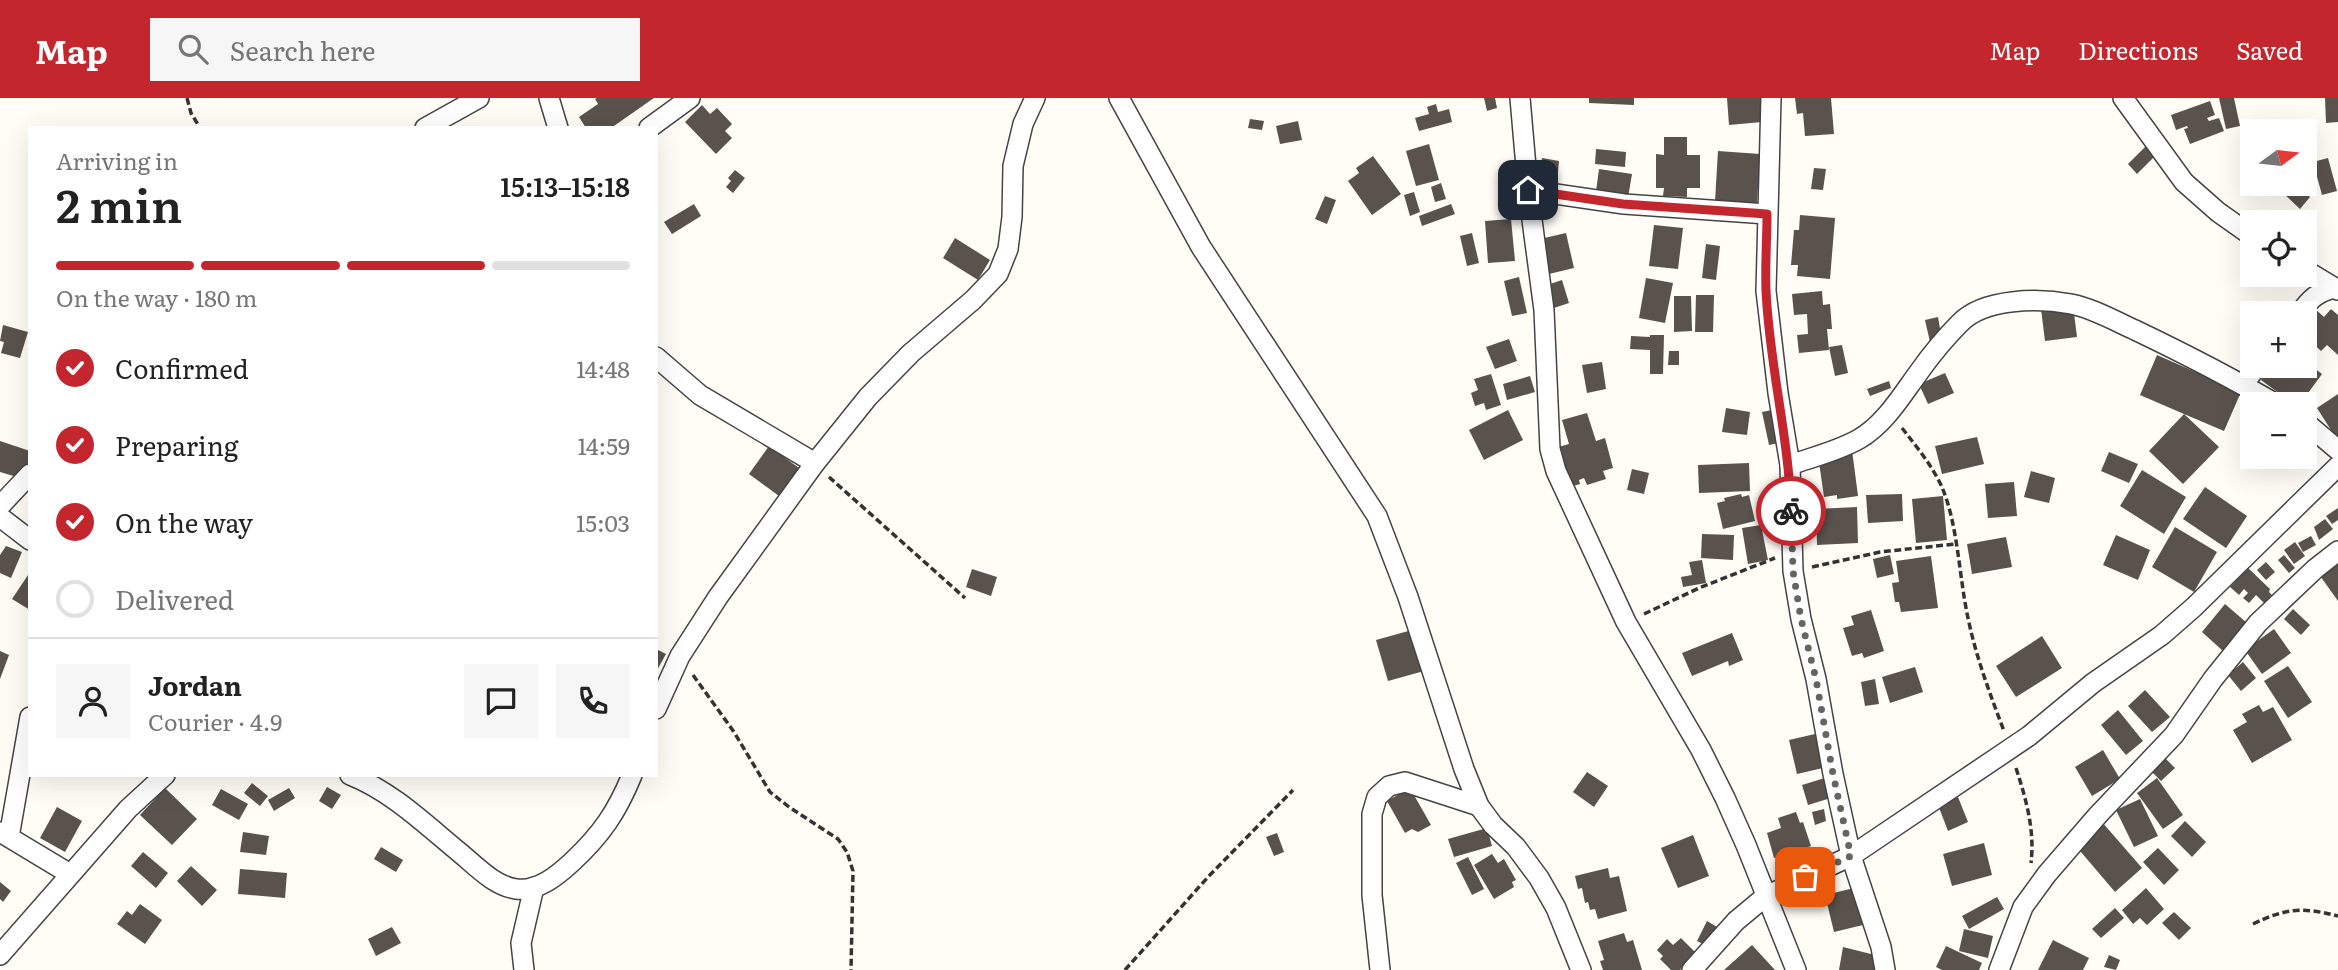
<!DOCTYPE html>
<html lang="en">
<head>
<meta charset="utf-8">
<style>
  :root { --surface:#fff; --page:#f6f6f6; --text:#222; --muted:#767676; --line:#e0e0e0; --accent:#c4262e }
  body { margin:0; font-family:Literata,serif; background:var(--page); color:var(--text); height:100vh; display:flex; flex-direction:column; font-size:26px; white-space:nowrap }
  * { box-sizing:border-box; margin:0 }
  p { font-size:23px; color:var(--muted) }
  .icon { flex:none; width:38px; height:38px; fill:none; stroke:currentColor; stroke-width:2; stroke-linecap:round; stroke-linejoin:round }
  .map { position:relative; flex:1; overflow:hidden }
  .drawer { position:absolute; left:28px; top:28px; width:630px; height:651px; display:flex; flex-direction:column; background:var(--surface); border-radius:0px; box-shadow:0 7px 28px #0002 }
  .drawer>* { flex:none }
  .needle { width:46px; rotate:75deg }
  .fabs { position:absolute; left:2240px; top:21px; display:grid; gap:14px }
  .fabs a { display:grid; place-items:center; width:77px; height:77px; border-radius:0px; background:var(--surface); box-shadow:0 7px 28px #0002; font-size:35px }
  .pin { position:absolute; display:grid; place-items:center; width:60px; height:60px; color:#fff; margin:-30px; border-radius:14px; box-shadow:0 4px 10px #0006 }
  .courier { position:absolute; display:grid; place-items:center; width:70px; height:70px; margin:-35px; border:5px solid #c4262e; border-radius:50%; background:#fff; color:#222; box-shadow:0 2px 9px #0007 }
  .headline em { font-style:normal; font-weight:600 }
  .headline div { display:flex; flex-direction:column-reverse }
  .headline { display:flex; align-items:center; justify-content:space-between; height:119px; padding:0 28px }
  h1 { font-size:46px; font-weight:600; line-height:52px }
  .bar { display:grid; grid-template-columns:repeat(4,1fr); gap:10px 7px; align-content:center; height:84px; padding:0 28px }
  .bar i { height:9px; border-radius:5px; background:var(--line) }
  .bar .current { background:var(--accent) }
  .bar p { grid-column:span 4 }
  .line { display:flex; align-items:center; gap:18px; padding:0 28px; border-top:2px solid var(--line) }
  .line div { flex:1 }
  .round { display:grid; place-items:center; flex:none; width:74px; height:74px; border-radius:0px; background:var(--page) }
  ol { padding:0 28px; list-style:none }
  li { display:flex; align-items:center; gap:21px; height:77px }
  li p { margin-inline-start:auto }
  li .icon { padding:7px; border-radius:50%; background:var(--accent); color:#fff; stroke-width:4 }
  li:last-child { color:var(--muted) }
  li i { width:38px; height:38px; border:4px solid var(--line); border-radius:50% }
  header { display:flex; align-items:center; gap:42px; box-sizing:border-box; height:98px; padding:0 35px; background:var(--accent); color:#fff }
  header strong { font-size:33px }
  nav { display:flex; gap:38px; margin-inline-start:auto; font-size:24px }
  .search { width:490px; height:63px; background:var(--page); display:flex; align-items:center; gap:18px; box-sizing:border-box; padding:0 24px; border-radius:0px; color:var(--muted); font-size:26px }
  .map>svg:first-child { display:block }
  .building { fill:#5a524d }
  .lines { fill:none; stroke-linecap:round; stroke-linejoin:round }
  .street-casing { stroke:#444; stroke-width:22 }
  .path { stroke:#333; stroke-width:3.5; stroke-dasharray:7 3.5; stroke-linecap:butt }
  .street { stroke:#fff; stroke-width:19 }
  .done { stroke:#646461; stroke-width:7; stroke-dasharray:0 12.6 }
  .route { stroke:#c4262e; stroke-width:9 }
</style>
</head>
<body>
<header>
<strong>Map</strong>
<div class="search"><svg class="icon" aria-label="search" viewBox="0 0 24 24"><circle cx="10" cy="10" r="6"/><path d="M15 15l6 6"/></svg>Search here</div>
<nav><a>Map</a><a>Directions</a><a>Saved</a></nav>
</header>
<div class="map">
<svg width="2338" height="872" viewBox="0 0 2338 872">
  <rect width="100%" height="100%" fill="#fffdf5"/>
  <!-- building -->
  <g class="building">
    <path d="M597,0h57l-43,30h-25l-7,-11 19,-13 -3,-5z"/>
    <path d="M1484,0h11l2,10 -10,3z"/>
    <path d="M1589,0h45v7l-45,-2z"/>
    <path d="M1727,0h33l2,24 -33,3z"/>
    <path d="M1795,0h36l3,36 -29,2 -2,-23 -6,1z"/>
    <path d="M2219,0h15l6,28 -14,3z"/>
    <path d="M2325,0h13v24l-12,1z"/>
    <path d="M2210,3l5,14 -8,3 2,3 10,-3 5,13 -34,13 -6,-15 4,-1 -1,-2 -11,4 -5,-15z"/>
    <path d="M1436,6l2,8 11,-3 3,13 -33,9 -4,-13 14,-4 -2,-7z"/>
    <path d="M702,7l8,9 7,-6 15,16 -7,7 7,7 -16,16 -31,-32z"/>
    <path d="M1250,21l14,2 -2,9 -14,-2z"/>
    <path d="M1298,23l4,19 -22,4 -4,-18z"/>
    <path d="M1664,39h23v18h13v33h-13v9l-24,-1 1,-8h-8v-34l8,1z"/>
    <path d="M1429,46l10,36 -23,6 -10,-35z"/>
    <path d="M2146,48l9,10 -18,18 -9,-10z"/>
    <path d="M1596,51l30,3 -1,15 -30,-3z"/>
    <path d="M1718,53l42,3 -3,49 -42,-2z"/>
    <path d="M1373,58l28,38 -29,21 -24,-34 11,-8 -3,-5z"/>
    <path d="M1542,60l17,3 -1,12 -18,-2z"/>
    <path d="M2328,60l9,33 -15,4 -9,-33z"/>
    <path d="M1814,70l12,1 -3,21 -12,-1z"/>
    <path d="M1599,71l33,5 -5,30 -32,-5z"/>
    <path d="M735,72l10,8 -12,15 -7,-6 5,-6 -3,-3z"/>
    <path d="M1441,85l5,16 -11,3 -4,-15z"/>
    <path d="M2288,86h8l14,13 -10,12 -19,-18z"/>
    <path d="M1414,94l6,20 -10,4 -6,-21z"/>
    <path d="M1325,98l11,4 -9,24 -12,-5z"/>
    <path d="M694,106l7,12 -29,18 -8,-12z"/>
    <path d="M1451,106l4,10 -33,12 -3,-10z"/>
    <path d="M1800,117l35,3 -5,61 -33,-3 1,-11h-7l3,-35h5z"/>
    <path d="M1511,121l4,42 -27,2 -3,-42z"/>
    <path d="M1654,127l29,3 -5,41 -29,-3z"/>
    <path d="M1472,135l7,30 -12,3 -7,-30z"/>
    <path d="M1566,135l8,35 -25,6 -9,-35z"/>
    <path d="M955,140l35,22 -12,20 -35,-22z"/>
    <path d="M1706,146l14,2 -4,34 -14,-2z"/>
    <path d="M1519,179l8,36 -15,3 -8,-35z"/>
    <path d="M1646,180l27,5 -8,40 -26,-5z"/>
    <path d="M1562,182l7,23 -15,5 -7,-23z"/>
    <path d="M1822,193l1,14 7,-1 2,25h-5l2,21 -30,3 -2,-18 11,-1 -1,-20 -13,1 -2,-21z"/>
    <path d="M1696,197h18l-1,37h-18z"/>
    <path d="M1674,198h17l1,35 -18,1z"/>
    <path d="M2073,207l4,32 -32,4 -4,-32z"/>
    <path d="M2314,210l10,9 7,-8 7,6v40l-11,-10 -6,6 -16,-15v-18z"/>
    <path d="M1938,219l4,23 -12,2 -5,-22z"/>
    <path d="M3,227l25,7 -8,26 -19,-5 3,-11 -4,-1z"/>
    <path d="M1650,237h14l-1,39h-13v-24l-20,-1 1,-13 19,1z"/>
    <path d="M1509,241l8,22 -22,8 -9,-22z"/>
    <path d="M1842,247l6,28 -13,3 -6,-29z"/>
    <path d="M1669,253h10v14h-11z"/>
    <path d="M2157,257l84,37 -17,39 -40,-17 35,33 -36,37 -34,-33 35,-37 -44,-19z"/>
    <path d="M2305,263l17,13 -22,30h-6l-33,-24 10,-14h34z"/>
    <path d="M1602,264l4,27 -19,4 -5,-28z"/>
    <path d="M1945,275l9,20 -26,11 -9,-20z"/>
    <path d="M1491,276l10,31 -15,5 -2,-7 -9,3 -4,-13 7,-3 -4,-11z"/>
    <path d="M1530,278l5,16 -28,8 -4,-16z"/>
    <path d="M1889,283l2,7 -21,8 -3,-7z"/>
    <path d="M2338,296v47l-21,-33z"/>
    <path d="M1726,310l24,4 -3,23 -25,-3z"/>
    <path d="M1777,311l6,33 -14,3 -7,-33z"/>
    <path d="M1508,312l15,30 -39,20 -15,-30z"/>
    <path d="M1587,315l9,28 9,-3 8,30 -10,3 3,8 -19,6 -3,-7 -5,2 1,4 -10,3 -12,-40 11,-3 -7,-24z"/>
    <path d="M1977,339l7,27 -42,10 -7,-28z"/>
    <path d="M0,343l30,10v25l-13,1 -17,-5z"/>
    <path d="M769,348l30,22 -20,28 -30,-22z"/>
    <path d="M1852,352l6,46 -21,3v-4l-13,2 -5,-35z"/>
    <path d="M2109,354l29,12 -9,19 -28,-12z"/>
    <path d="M1749,365l1,28 -51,2 -1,-28z"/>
    <path d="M1632,371l17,4 -5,21 -17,-4z"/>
    <path d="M2142,372l44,27 -22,37 -44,-28z"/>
    <path d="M2031,373l24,7 -6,25 -25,-6z"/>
    <path d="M2014,384l3,34 -29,2 -3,-34z"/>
    <path d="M2205,389l42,29 -21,32 -43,-29z"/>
    <path d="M1741,396l1,3 7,-2 6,26 -32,8 -6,-26 8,-2 -1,-3z"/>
    <path d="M1902,396l1,27 -35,2 -2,-28z"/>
    <path d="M1943,398l4,44 -31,3 -4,-44z"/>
    <path d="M1857,409l1,36 -41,2 -1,-36z"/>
    <path d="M2338,410v12l-6,4 -6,-8z"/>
    <path d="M2325,421l8,10 -14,11 -5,-13z"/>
    <path d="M1761,427l7,35 -20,4 -6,-36z"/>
    <path d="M2175,429l42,25 -23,40 -42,-25z"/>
    <path d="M1702,436l32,1 -1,25 -32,-2z"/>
    <path d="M2116,437l34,15 -12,30 -35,-15z"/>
    <path d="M2311,438l5,9 -13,7 -5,-9z"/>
    <path d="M2006,439l6,30 -40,7 -5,-30z"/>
    <path d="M2295,444l10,14 -11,8 -10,-14z"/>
    <path d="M6,448l16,6 -11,26 -11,-5v-18z"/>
    <path d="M1890,457l4,19 -17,4 -4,-19z"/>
    <path d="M2284,457l11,13 -6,5 -11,-13z"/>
    <path d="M1931,458l7,52 -37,4 -2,-10h-4l-3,-19 7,-1 -3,-21z"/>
    <path d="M2338,461v42l-20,-28z"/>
    <path d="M1702,462l4,23 -23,4 -2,-10 11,-2 -3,-13z"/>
    <path d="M2266,464l9,10 -9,8 -9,-10z"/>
    <path d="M2248,470l22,21 -1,3 3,3 -8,8 -8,-8 -7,8 -6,-5 5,-5 -4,-4 -5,6 -9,-8z"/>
    <path d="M972,471l25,8 -6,19 -25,-9z"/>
    <path d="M28,477l2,1v34l-18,-11z"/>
    <path d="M2225,506l22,19 -24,28 -21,-19z"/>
    <path d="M2293,511l17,16 -9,10 -17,-16z"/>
    <path d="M1871,512l13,41 -20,7 -2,-5 -10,3 -9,-28 11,-3 -3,-9z"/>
    <path d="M2274,531l17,24 -29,21 -17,-24z"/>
    <path d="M1412,532l12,41 -36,10 -12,-41z"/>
    <path d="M1732,535l11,27 -14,6 -1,-5 -36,15 -10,-23z"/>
    <path d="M2042,538l20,32 -46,29 -20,-31z"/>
    <path d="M656,551l10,5 -10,18z"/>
    <path d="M0,553l9,4 -9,24z"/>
    <path d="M2243,564l13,16 -15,13 -13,-16z"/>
    <path d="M2288,568l24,36 -24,16 -24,-37z"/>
    <path d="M1915,569l8,25 -33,11 -8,-26z"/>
    <path d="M1875,581l4,25 -14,2 -4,-24z"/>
    <path d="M2145,592l25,27 -18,15 -24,-26z"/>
    <path d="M2259,607l4,7 10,-5 19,33 -40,23 -19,-33 14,-8 -5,-8z"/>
    <path d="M2118,612l25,31 -17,14 -25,-30z"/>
    <path d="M1815,636l8,34 -26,6 -8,-34z"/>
    <path d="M2103,652l17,29 -28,17 -17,-29z"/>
    <path d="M2165,660l10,10 -14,13 -10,-10z"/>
    <path d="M1587,674l21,14 -14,21 -21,-15z"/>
    <path d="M1828,679l6,20 -26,8 -6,-20z"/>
    <path d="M2157,680l26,37 -20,14 -26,-36z"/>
    <path d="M252,685l16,13 -8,10 -16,-13z"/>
    <path d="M327,689l14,8 -9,14 -13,-8z"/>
    <path d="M165,690l32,31 -25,26 -32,-30z"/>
    <path d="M289,690l6,10 -21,13 -6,-11z"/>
    <path d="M1410,690l21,37 -13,7 -6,-3 -7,4 -18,-32z"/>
    <path d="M221,691l27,15 -9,16 -27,-15z"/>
    <path d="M1958,699l10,25 -20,9 -10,-26z"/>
    <path d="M2140,701l18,37 -24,11 -18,-37z"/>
    <path d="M57,709l25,14 -17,31 -25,-14z"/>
    <path d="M1824,711l2,12 -11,4 -3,-13z"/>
    <path d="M1796,714l4,11 3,-1 8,24 -3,1 2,5 -18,6 -2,-5 -16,5 -7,-25 14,-5 -3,-10z"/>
    <path d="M2185,723l21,21 -14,15 -21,-21z"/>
    <path d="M2102,724l40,46 -27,24 -40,-47z"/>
    <path d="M1487,730l5,18 -38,11 -6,-18z"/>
    <path d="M243,734l26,4 -3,19 -26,-3z"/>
    <path d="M1277,735l7,19 -10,4 -8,-19z"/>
    <path d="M1693,737l16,41 -31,12 -17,-40z"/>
    <path d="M1984,745l8,32 -40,11 -9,-32z"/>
    <path d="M381,749l22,13 -7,12 -22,-13z"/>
    <path d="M2158,750l21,22 -15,15 -21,-23z"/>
    <path d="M143,754l25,21 -12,15 -25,-22z"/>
    <path d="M1492,756l6,9 6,-4 12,21 -4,2 2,5 -20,12 -20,-34z"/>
    <path d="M1468,759l16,32 -12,6 -16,-32z"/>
    <path d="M191,768l26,24 -15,16 -25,-25z"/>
    <path d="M1608,770l2,10 9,-2 8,35 -29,8 -3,-10 -5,1 -2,-8 -3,1 -3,-15 -4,1 -3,-13z"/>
    <path d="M240,771l47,4 -2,25 -47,-4z"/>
    <path d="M0,784l11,9 -8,11 -3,-3z"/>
    <path d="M1854,790l9,37 -29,7 -9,-37z"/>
    <path d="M2146,790l18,21 -17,16 -7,-7 -7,6 -11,-14z"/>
    <path d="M1997,799l7,12 -35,20 -7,-13z"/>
    <path d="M140,806l22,16 -17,24 -28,-20 10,-13 5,4z"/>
    <path d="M2115,810l9,10 -23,20 -9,-9z"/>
    <path d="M2174,814l17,16 -12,12 -17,-17z"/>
    <path d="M1707,823l10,6 -10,19 -10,-5z"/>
    <path d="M392,829l9,16 -25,13 -8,-17z"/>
    <path d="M1964,831l29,7 -5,22 -29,-7z"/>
    <path d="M1624,835l3,9 6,-2 9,30h-39l-3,-9 4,-1 -6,-19z"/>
    <path d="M1681,840l15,15 -16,17h-9l-11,-11 3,-3 -6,-6 10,-11 6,6z"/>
    <path d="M2053,842l36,18 -6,12h-45z"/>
    <path d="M1752,847l23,25h-51z"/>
    <path d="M1946,848l36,17 -3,7h-37l-6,-3z"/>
    <path d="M1843,849l36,9 -3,14h-37z"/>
    <path d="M2109,857l11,5 -4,10 -12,-3z"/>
  </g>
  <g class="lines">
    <defs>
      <g id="street">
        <path d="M549,0l9,30"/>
        <path d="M1119,0l82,149 176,269 31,81 56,172 15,37 14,19 23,22 23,31 17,30 25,62"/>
        <path d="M1520,0l8,92 16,120 6,139 6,22 70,151 75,128 24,48 21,47 50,125"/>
        <path d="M1771,0l-5,193 12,102 12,72 3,106 8,48 15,60 17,95 18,82 30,91 4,23"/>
        <path d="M2123,0l61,84 34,30 34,24"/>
        <path d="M425,30l54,-30"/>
        <path d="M649,30l41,-30"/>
        <path d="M1528,92l96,14 143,10"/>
        <path d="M2305,172l30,18"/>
        <path d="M2300,215c10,-14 17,-21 35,-25l3,2"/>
        <path d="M656,259l44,38 115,68"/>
        <path d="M2243,286l15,-18"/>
        <path d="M2305,324l33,28"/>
        <path d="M1790,367c23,-8 48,-14 69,-26 26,-15 43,-44 60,-67 12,-17 26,-34 41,-49 24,-25 79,-25 111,-19 21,4 44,17 64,26 48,23 95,47 141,74"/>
        <path d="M0,408l30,-32"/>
        <path d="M0,419l30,23"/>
        <path d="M656,611l24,-53 38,-59 97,-134 53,-66 43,-44 62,-53 25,-26 10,-25 4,-32 1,-51 10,-42 12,-26"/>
        <path d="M350,677c41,16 75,49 109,77 16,13 35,34 57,37 22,3 42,-14 56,-27 29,-27 45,-50 60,-87"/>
        <path d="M0,734l70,42"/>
        <path d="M9,739l21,-120"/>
        <path d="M0,857l128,-146 37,-34"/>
        <path d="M524,872l-3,-27 13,-56"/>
        <path d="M1380,872l-8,-75v-81l5,-17 12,-11 16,-4 74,24"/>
        <path d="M1692,872l44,-49 30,-25 85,-40 178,-120 64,-53 69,-48 32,-28 144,-141"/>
        <path d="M1999,872l24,-63 24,-33 51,-59 76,-80 39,-56 45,-56 57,-54 23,-18"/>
      </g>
    </defs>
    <!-- street casing -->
    <use href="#street" class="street-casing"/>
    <!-- path -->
    <g class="path">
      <path d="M187,0l4,15 9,15"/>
      <path d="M1902,330c14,18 29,36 39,57 17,38 18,92 27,133 8,39 22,76 36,113"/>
      <path d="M829,379l136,121"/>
      <path d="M1812,469l68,-15 75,-8"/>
      <path d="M1644,516l55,-26 76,-30"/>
      <path d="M693,577l41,57 36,60 19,15 49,32 9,13 6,19 -2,99"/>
      <path d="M2016,670c10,31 19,62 15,95"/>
      <path d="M2253,826c33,-16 50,-17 85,-8"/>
      <path d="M1125,872l83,-93 85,-87"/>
    </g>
    <!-- street -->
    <use href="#street" class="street"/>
  </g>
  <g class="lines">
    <!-- done -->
    <path class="done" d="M1791,413l2,60 8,48 15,60 17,95 18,82 -46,21"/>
    <!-- route -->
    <path class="route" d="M1528,92l95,14 144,10c0,25 -2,51 -1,76 3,74 23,147 25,221"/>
  </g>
</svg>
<div class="fabs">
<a><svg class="needle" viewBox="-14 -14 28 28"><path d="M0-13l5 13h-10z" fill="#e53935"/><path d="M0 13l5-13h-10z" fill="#767676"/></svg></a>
<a><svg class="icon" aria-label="locate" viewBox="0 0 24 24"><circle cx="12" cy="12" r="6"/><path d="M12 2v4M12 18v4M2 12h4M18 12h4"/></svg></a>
<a>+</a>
<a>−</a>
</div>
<div class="pin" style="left:1805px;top:779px;background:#ea580c"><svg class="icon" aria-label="bag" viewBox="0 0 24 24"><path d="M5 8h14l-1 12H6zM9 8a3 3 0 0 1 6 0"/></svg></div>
<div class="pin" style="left:1528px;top:92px;background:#1f2937"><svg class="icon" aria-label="home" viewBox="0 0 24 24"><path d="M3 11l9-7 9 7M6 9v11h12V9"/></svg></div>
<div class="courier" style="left:1791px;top:413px"><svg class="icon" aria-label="bike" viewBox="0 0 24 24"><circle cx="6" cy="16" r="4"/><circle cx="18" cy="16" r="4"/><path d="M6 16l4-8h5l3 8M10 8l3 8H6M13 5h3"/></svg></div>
<section class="drawer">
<div class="headline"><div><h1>2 min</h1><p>Arriving in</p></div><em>15:13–15:18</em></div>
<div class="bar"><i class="current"></i><i class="current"></i><i class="current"></i><i></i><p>On the way · 180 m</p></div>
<ol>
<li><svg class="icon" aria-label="check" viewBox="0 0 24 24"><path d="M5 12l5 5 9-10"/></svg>Confirmed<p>14:48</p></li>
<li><svg class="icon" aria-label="check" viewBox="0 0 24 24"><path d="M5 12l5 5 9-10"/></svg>Preparing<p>14:59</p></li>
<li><svg class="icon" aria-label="check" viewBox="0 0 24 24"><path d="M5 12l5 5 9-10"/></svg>On the way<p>15:03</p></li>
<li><i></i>Delivered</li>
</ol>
<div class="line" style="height:126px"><a class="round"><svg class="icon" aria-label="person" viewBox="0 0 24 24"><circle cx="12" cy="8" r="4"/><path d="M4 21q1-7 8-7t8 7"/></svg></a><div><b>Jordan</b><p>Courier · 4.9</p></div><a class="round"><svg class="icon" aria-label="chat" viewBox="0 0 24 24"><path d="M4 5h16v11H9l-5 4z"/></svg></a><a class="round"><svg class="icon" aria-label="phone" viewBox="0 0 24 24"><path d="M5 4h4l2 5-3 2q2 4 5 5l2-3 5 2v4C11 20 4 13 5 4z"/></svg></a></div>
</section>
</div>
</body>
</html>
